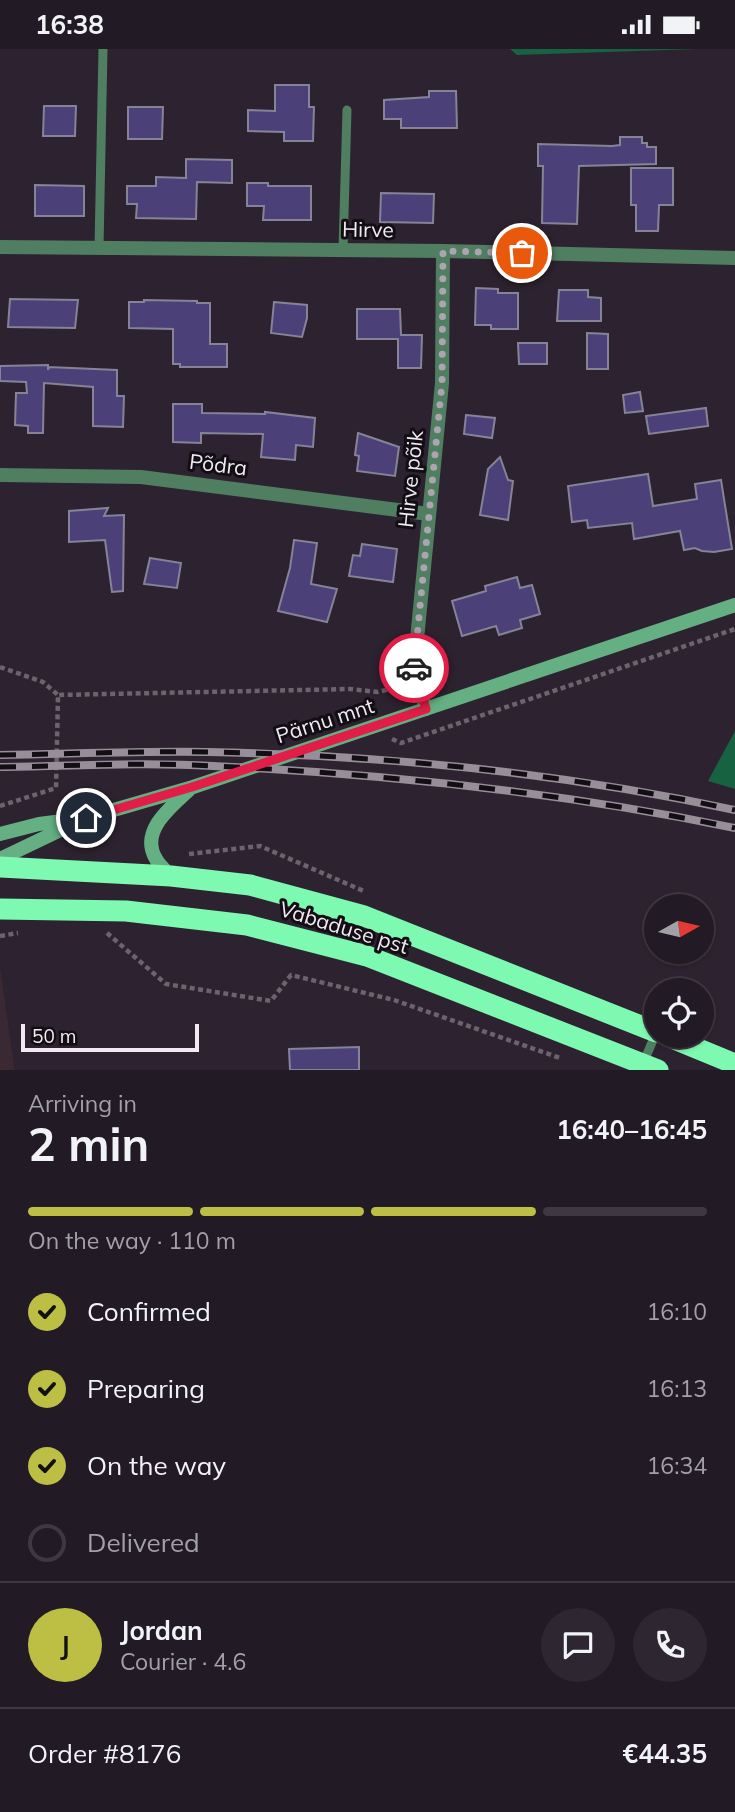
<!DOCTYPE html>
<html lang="en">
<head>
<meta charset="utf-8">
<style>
  :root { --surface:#221a24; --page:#2e2731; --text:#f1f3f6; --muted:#a2a1a6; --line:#3f3841; --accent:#bcbf44 }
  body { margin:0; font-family:Mulish,sans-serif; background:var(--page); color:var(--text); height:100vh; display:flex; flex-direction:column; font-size:26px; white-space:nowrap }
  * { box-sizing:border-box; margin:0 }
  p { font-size:23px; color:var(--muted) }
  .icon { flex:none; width:38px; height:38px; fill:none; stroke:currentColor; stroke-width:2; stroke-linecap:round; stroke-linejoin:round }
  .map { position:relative; height:1021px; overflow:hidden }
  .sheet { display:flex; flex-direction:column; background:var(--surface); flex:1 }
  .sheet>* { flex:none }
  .needle { width:46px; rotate:82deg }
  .tools { position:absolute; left:644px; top:845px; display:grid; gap:14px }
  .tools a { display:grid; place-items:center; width:70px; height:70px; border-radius:50%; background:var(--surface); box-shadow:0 2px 5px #0004,0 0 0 2px var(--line); font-size:35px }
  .scale { position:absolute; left:21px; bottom:18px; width:178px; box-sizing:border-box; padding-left:7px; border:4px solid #f1eaf3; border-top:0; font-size:19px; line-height:24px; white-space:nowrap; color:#f1eaf3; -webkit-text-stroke:5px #120e14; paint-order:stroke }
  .pin { position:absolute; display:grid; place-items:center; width:60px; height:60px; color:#fff; margin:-30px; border:4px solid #fff; border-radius:50%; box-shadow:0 2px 7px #0007 }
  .courier { position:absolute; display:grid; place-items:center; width:70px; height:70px; margin:-35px; border:5px solid #e11d48; border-radius:50%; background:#fff; color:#222; box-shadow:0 2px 9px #0007 }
  .overview em { font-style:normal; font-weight:700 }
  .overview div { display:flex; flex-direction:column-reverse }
  .overview { display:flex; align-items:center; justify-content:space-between; height:119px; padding:0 28px }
  h1 { font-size:46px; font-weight:700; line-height:52px }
  .bar { display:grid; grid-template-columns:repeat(4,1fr); gap:10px 7px; align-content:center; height:84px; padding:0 28px }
  .bar i { height:9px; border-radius:5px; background:var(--line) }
  .bar .active { background:var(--accent) }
  .bar p { grid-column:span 4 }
  .line { display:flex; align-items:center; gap:18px; padding:0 28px; border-top:2px solid var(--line) }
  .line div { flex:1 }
  .round { display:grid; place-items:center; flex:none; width:74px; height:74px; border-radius:37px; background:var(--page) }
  ol { padding:0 28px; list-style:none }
  li { display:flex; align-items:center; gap:21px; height:77px }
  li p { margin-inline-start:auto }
  li .icon { padding:7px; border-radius:50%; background:var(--accent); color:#111; stroke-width:4 }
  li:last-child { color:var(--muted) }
  li i { width:38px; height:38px; border:4px solid var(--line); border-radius:50% }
  .status { display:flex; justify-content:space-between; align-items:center; height:49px; padding:0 35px; background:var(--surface); direction:ltr }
  .status svg { height:19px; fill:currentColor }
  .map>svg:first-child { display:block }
  .commercial { fill:#3a2832 }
  .forest { fill:#176241 }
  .building { fill:#4b4178; stroke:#858397; stroke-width:2 }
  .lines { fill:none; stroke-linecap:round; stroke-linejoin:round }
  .path { stroke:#6c636e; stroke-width:4.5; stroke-dasharray:5 3.5; stroke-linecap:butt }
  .lane { stroke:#507e61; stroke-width:9 }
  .street { stroke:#507e61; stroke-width:14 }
  .secondary { stroke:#64b082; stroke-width:14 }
  .highway { stroke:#7ef9b1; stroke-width:21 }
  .rail-casing { stroke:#968e99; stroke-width:8 }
  .rail { stroke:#120e14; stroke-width:5; stroke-dasharray:16; stroke-linecap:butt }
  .done { stroke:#aca4af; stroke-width:7; stroke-dasharray:0 12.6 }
  .route { stroke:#e11d48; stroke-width:9 }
  .labels { text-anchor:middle; stroke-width:6; stroke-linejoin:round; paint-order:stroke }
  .street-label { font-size:21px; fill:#f1eaf3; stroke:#120e14 }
</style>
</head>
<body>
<div class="status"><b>16:38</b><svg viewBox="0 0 49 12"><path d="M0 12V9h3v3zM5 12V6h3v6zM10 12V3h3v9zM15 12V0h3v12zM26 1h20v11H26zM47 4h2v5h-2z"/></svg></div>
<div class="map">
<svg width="735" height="1021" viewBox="0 0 735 1021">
  <rect width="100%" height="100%" fill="#2d2330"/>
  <!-- commercial -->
  <path class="commercial" d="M0,918l14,99 1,4h-15z"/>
  <!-- forest -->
  <g class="forest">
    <path d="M510,0h187l-180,6z"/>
    <path d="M735,682v58l-27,-8z"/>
  </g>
  <!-- building -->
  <g class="building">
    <path d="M275,36h34v22h5l-1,34h-29v-9l-36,-1v-21l27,1z"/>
    <path d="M429,42h27l1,37h-56v-9h-17v-19l45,-3z"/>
    <path d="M44,57h32l-1,30h-32z"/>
    <path d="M128,58h35l-1,32h-34z"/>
    <path d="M620,88h22v6h5v4h9v17l-77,2 -2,58 -35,-1 1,-57h-5v-22l74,2 8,-1z"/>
    <path d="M186,110l46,1v23l-35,-1 -1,37 -60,-1 1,-14h-10v-18h29v-9l30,1z"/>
    <path d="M631,119h42v37h-14l-1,26h-22v-26h-5z"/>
    <path d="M247,134h21v3h43v34h-48l1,-14h-17z"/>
    <path d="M35,136l49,1v30h-49z"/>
    <path d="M381,144l53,1 -1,29 -53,-1z"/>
    <path d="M476,239l22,1v4h20v36h-27v-4h-16z"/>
    <path d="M559,241h29v7l13,1v23h-44z"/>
    <path d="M10,250l68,1 -3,28 -67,-1z"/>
    <path d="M144,251l53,1v2h13v41h17v23h-47v-3h-7v-35l-44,-1v-26h15z"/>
    <path d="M274,253l33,3v13l-5,19 -31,-4z"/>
    <path d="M357,260h43l1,26h21l-1,33h-23v-29h-41z"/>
    <path d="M587,284l21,1v35h-21z"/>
    <path d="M518,294h29v21h-28z"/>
    <path d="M48,316v5l1,-3 68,3v26h7l-1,31 -30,-1v-39l-49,-4 -1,50h-15v-7l-13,-1 1,-32h11l-1,-11 -26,-1v-15z"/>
    <path d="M640,343l3,19 -18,2 -2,-18z"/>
    <path d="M173,355h29v9l63,1v-2l50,6 -2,29 -17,-2 -1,15 -34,-3 2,-23 -62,-1v10l-28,-1z"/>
    <path d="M706,359l2,18 -59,8 -3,-18z"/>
    <path d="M466,366l29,3 -3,20 -28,-4z"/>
    <path d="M358,384l41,14 -4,29 -38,-5 2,-15 -4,-1z"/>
    <path d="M500,408l8,23 5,1 -5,39 -28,-5 8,-46z"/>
    <path d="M648,425l5,32 44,-7 -2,-15 26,-4 11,69 -18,3 -12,-1 -7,-3 -11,2 -4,-19 -46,8 -2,-16 -44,5 -1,-8 -15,2 -4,-36z"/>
    <path d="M108,459l-4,8 20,-1 -1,76 -11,1 -7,-52 -36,2v-31z"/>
    <path d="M294,491l23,3 -6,41 26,5 -10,33 -49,-11 12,-43z"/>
    <path d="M362,495l35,5 -4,33 -44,-6 4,-21 7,1z"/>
    <path d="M150,509l31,5 -4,25 -33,-4z"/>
    <path d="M517,528l3,11 12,-3 8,29 -20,6 2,8 -23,7 -3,-9 -34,10 -10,-35 34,-10 -1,-5z"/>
    <path d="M359,998v23h-69l-1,-21z"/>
  </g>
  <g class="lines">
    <!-- path -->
    <g class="path">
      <path d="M0,618l43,15 15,13"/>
      <path d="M392,690l9,4 334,-114"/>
      <path d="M0,757l56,-18 2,-93 292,-6 28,3 8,-2 5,-8 6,-3"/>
      <path d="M189,805l71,-8 106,46"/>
      <path d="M107,884l59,51 105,17 20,-26 103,25 166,58"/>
      <path d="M0,887l18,-3"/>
    </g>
    <!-- lane -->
    <g class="lane">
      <path d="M99,198l4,-198"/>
      <path d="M343,201l4,-140"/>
      <path d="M642,1017l14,-33"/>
    </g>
    <!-- street -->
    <g class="street">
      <path d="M0,198l443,4 292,7"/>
      <path d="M0,426l141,2 288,37"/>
      <path d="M426,660l-12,-39 28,-287 1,-132"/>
    </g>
    <!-- secondary -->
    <g class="secondary">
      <path d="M0,785l39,-10 47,-6 107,-31 542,-182"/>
      <path d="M0,810l73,-35"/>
      <path d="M171,827c-5,-5 -12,-11 -15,-17 -17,-28 15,-52 33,-69"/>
    </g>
    <!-- highway -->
    <g class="highway">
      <path d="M0,818l171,9 79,9 114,31 292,116"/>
      <path d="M0,860l126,2 121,14 120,31 291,114"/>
      <path d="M667,987l68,28"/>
    </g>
    <defs>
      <g id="rail">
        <path d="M0,706c69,-1 138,-4 207,-3 177,3 356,21 528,58"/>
        <path d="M0,718c71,-1 142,-5 213,-1 174,8 351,27 522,62"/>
      </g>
    </defs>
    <!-- rail casing -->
    <use href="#rail" class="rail-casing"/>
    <!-- rail -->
    <use href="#rail" class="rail"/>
  </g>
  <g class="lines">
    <!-- done -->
    <path class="done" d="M414,619l28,-285 1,-132 79,2"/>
    <!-- route -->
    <path class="route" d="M86,769l106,-31 234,-78 -12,-41"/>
  </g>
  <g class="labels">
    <!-- street labels -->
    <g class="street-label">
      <text transform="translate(368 181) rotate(1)" y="7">Hirve</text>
      <text transform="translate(218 416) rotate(7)" y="7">Põdra</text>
      <text transform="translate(411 430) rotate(-84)" y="7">Hirve põik</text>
      <text transform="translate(325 672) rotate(-18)" y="7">Pärnu mnt</text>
      <text transform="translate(344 879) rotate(17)" y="7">Vabaduse pst</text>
    </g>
  </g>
</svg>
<div class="tools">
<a><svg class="needle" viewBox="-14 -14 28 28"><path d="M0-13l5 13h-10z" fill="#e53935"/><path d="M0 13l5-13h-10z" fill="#a2a1a6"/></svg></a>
<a><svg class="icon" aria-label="locate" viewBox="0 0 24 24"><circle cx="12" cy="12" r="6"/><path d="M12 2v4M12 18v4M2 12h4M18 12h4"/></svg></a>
</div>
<div class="scale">50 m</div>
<div class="pin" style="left:522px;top:204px;background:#ea580c"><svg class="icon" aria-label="bag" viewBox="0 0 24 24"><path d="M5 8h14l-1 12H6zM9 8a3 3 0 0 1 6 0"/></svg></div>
<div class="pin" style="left:86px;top:769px;background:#1f2937"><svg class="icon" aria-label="home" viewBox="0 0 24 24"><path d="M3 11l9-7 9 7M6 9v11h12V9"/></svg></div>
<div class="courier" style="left:414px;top:619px"><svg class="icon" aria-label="car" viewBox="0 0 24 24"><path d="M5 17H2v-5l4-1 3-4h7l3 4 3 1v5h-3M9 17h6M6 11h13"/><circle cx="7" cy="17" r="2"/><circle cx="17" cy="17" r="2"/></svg></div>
</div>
<section class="sheet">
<div class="overview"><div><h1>2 min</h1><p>Arriving in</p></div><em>16:40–16:45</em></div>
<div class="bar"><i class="active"></i><i class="active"></i><i class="active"></i><i></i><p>On the way · 110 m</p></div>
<ol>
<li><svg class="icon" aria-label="check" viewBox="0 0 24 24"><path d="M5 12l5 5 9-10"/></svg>Confirmed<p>16:10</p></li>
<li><svg class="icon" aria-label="check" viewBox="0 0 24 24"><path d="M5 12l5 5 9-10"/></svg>Preparing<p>16:13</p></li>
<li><svg class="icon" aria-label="check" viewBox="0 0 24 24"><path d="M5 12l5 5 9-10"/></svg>On the way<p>16:34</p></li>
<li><i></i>Delivered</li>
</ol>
<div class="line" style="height:126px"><b class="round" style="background:var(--accent);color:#111">J</b><div><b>Jordan</b><p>Courier · 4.6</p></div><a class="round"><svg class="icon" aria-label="chat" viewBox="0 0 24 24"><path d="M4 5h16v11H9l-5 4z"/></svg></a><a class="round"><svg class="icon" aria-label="phone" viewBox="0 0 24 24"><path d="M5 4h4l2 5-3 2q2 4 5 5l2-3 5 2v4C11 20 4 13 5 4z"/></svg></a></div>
<div class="line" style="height:91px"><div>Order #8176</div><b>€44.35</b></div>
</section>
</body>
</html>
